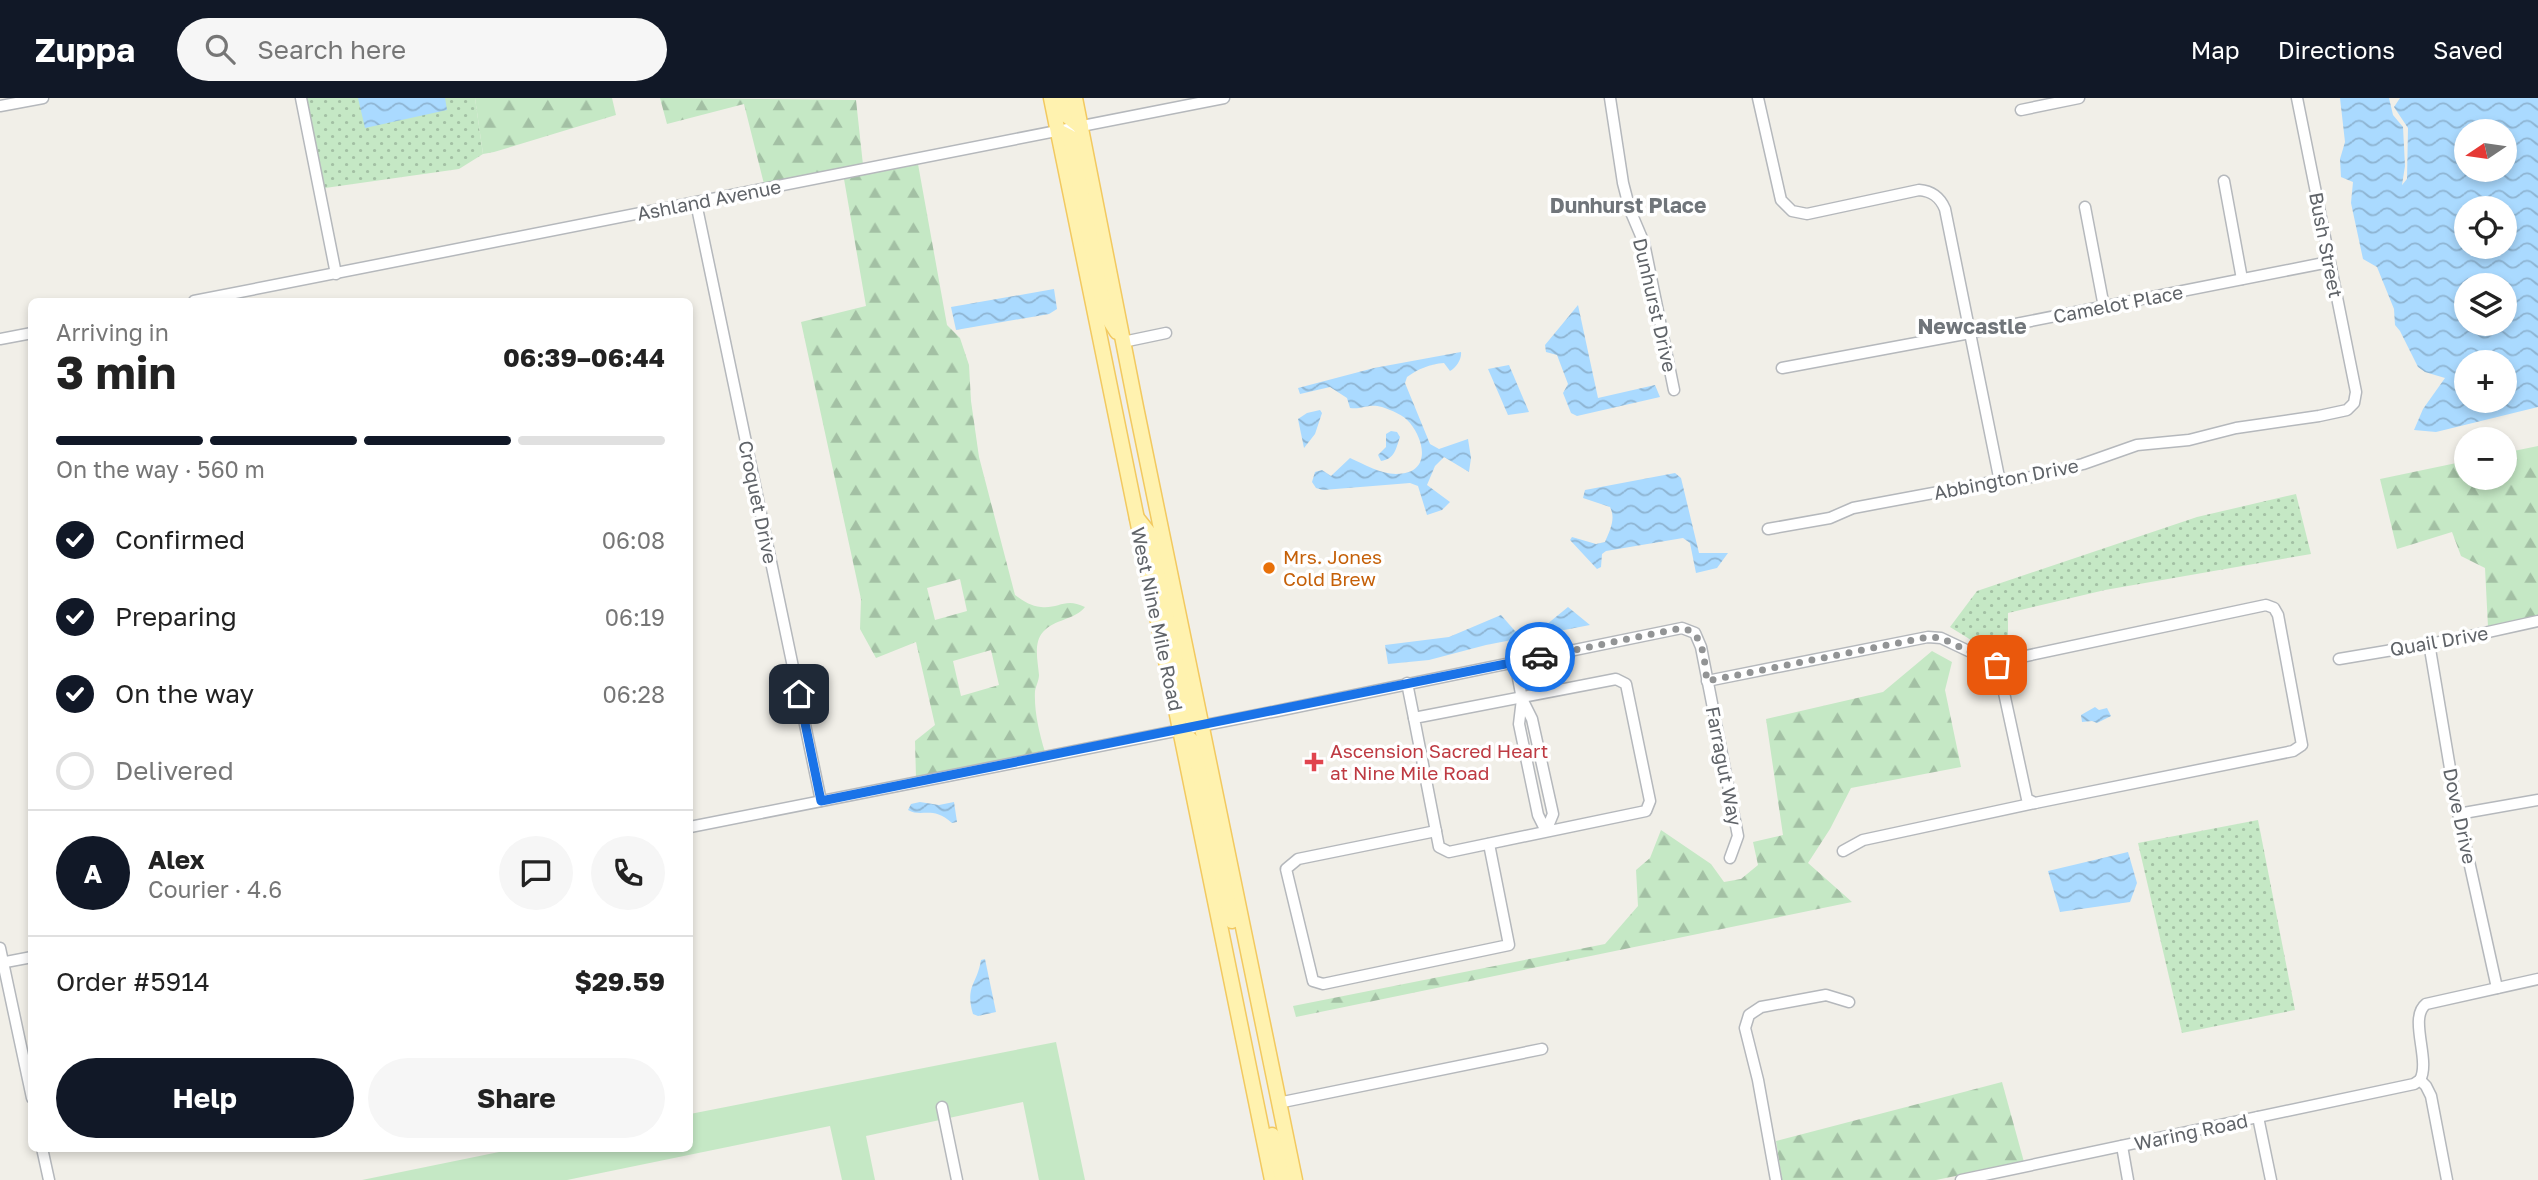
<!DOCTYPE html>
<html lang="en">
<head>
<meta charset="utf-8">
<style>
  :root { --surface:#fff; --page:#f6f6f6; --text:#222; --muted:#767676; --line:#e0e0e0; --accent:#111827 }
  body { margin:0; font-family:"Golos Text",sans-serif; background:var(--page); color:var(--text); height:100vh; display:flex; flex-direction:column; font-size:26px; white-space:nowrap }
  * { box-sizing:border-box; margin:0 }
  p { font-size:23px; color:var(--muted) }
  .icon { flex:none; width:38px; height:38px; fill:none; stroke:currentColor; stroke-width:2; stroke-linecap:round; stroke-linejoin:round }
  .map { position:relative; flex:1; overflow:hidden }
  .sheet { position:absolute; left:28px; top:200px; width:665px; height:854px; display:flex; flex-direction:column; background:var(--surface); border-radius:10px; box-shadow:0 4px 10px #0003 }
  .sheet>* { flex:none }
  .needle { width:46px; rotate:257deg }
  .controls { position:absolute; left:2454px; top:21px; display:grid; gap:14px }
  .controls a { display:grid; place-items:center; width:63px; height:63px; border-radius:50%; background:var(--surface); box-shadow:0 4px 10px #0003; font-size:35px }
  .pin { position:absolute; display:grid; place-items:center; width:60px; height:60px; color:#fff; margin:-30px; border-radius:14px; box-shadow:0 4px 10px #0006 }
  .courier { position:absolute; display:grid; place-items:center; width:70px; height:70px; margin:-35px; border:5px solid #1a73e8; border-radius:50%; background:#fff; color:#222; box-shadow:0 2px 9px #0007 }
  .summary em { font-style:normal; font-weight:700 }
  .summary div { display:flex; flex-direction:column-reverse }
  .summary { display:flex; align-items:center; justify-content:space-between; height:119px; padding:0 28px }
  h1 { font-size:46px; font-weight:700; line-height:52px }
  .bar { display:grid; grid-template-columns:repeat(4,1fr); gap:10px 7px; align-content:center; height:84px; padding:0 28px }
  .bar i { height:9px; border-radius:5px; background:var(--line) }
  .bar .active { background:var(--accent) }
  .bar p { grid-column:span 4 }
  .line { display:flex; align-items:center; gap:18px; padding:0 28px; border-top:2px solid var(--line) }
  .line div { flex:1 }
  .round { display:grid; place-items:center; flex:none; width:74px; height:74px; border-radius:37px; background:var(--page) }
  ol { padding:0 28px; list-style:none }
  li { display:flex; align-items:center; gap:21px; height:77px }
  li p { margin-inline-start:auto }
  li .icon { padding:7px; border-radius:50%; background:var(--accent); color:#fff; stroke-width:4 }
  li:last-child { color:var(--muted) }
  li i { width:38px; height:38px; border:4px solid var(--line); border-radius:50% }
  .action { display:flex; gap:14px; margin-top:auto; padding:14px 28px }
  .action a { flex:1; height:80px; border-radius:42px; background:var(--accent); color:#fff; font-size:28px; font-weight:700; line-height:80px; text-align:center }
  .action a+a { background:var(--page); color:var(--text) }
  header { display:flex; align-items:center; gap:42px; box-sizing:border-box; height:98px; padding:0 35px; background:var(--accent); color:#fff }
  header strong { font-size:33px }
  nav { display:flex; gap:38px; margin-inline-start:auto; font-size:24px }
  .search { width:490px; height:63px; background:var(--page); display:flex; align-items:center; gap:18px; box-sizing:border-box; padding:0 24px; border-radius:38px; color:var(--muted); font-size:26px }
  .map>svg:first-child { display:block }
  .grass { fill:url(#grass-dots) }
  .forest { fill:url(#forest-firs); fill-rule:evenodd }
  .park { fill:#c5e8c5 }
  .water { fill:url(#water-waves); fill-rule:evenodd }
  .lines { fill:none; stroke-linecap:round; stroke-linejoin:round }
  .minor-casing { stroke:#b5b8bc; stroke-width:13 }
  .major-casing { stroke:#f2c960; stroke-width:17 }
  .minor { stroke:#fff; stroke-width:10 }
  .major { stroke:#fff2af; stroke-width:14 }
  .done { stroke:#929495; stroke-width:7; stroke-dasharray:0 12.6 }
  .route { stroke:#1a73e8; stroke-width:9 }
  .food-dot { fill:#e8710a; stroke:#fff; stroke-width:2.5 }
  .health-dot { fill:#e0444e; stroke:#fff; stroke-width:2.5 }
  .labels { text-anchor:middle; stroke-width:7; stroke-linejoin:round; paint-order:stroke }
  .street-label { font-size:19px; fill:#5f6368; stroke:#fff }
  .food-label { font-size:19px; fill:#c56008; stroke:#fff; text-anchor:start }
  .health-label { font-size:19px; fill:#be3a42; stroke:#fff; text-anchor:start }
  .neighbourhood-label { font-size:21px; font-weight:bold; fill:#70757a; stroke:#fff }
</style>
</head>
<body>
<header>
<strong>Zuppa</strong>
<div class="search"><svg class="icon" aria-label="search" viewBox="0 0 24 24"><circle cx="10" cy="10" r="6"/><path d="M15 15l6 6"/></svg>Search here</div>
<nav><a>Map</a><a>Directions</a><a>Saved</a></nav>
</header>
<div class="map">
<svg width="2538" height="1082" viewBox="0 0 2538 1082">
  <defs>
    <pattern id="grass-dots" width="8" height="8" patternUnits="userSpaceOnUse" patternTransform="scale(1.75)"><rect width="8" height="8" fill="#c5e8c5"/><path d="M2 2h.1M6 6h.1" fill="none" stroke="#a3c0a4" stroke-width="1.8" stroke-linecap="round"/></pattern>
    <pattern id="forest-firs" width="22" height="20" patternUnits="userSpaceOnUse" patternTransform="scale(1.75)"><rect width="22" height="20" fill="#c5e8c5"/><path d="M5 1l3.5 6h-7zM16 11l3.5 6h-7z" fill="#a3c0a4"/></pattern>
    <pattern id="water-waves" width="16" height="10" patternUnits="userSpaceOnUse" patternTransform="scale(1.75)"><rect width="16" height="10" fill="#aadaff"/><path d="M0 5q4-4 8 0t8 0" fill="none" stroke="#8eb4d2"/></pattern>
  </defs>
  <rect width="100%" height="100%" fill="#f1efe8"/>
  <!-- grass -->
  <g class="grass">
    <path d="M307,0h168l8,56 -24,15 -134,19z"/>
    <path d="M2296,396l15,60 -206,36 -97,23v30l-24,5 -34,-21 27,-36 220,-74z"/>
    <path d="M2258,722l37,190 -113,23 -44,-190z"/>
  </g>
  <!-- forest -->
  <g class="forest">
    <path d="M475,0h137l4,17 -122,37 -11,2z"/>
    <path d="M660,0l196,2 7,65 -99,19 -20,-80 -77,20z"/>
    <path d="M918,66l29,161 13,13 9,27 2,36 8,56 36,138c8,6 16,11 26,12 18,2 24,-10 44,0 -10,13 -31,12 -42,25 -10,11 -5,30 -4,43 0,5 -3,11 -4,16 -1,20 4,41 10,61l-129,25 -1,-36 20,-16 -19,-83 -40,16 -16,-29 1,-30 -60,-277 65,-16 -22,-127zM960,481l7,32 -32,9 -8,-32zM991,552l8,35 -38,11 -8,-35z"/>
    <path d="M2538,348v170l-50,11 -3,-59 -24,-12 -9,-24 -55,17 -17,-70 86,-18v17h38v-25z"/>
    <path d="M1932,553l20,11 -7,28 16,77 -110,21 -21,41 -22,34 44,39 -556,115 -3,-11 312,-62 33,-38 -2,-36 14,-12 11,-28 50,34 13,18 17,-3 17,-14 -5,-23 30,-7 -17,-116 117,-27z"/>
    <path d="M2002,984l22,80 -88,18h-154l-6,-39z"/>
  </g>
  <!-- park -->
  <path class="park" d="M1056,944l29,138h-46l-16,-78 -157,34 9,44h-33l-12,-54 -263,54h-205l156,-32h172v-34z"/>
  <!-- water -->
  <g class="water">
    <path d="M358,0h87l2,12 -82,18z"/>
    <path d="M2340,0h49l4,17 10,12 2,39 -3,19 5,-6 1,-51 -14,-21 6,-9h138v309l-102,25 -22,-2 9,-21 22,-31 -20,-6 -7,-5 -18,-36 -5,-6 -1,-16 -17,-42 -14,-8 -12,-56 2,-21 -12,-5 -1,-18 5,-17zM2466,33h38v39h-38zM2466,110h38v39h-38zM2466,187h38v39h-38zM2466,264h38v39h-38z"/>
    <path d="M1054,191l3,20 -8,5 -93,16 -5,-23z"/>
    <path d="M1578,207l20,93 57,-13 5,12 -83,19 -6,-3 -8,-20 5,-9 -11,-29 -11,-3 -1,-7z"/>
    <path d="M1461,254c1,7 -5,16 -11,19l-6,-8c-14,1 -26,6 -37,14l-2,6 25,61 9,5 29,-10 3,19 -2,14 -25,-15 -9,9 -8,19 23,17 -8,8 -15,5 -9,-29 -8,-3 -87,7 -7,-2 -4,-6 3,-10 7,-2 9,6 19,-18c14,6 30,16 46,16 34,0 30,-31 14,-51 -6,-8 -19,-13 -28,-16 -14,-4 -20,3 -32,1l-3,-10 -17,-11 -30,7 -2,-6 76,-20z"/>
    <path d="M1509,267l20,47 -21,3 -20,-46z"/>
    <path d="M1320,312l2,3 -7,21 -11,14 -6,-29 9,-6z"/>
    <path d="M1391,333l6,1 3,5c-4,11 -5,22 -19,24l-3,-6 8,-8v-13z"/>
    <path d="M1675,375l6,5 18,75h29l-11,15 -21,5 -6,-30 -7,-5 -77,13 -4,3 -1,13 -4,2 -27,-29 2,-3 24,7 9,-2c5,-12 11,-23 5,-35l-27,-9 2,-8z"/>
    <path d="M1568,509l22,18 -104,20 -57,15 -41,4 -3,-19 64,-8 52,-22 14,16 10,5 21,-11z"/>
    <path d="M2095,609l4,3 8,-2 4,8 -14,7 -5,-2 -10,1 -1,-7z"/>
    <path d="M920,704l19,3 15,-3 3,20 -5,1c-20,-18 -30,-5 -44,-13l3,-6z"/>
    <path d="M2128,754l9,31 -7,19 -70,10 -12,-41z"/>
    <path d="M985,861l11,53 -18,4 -5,-2c-8,-29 4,-29 8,-54z"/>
  </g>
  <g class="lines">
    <defs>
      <g id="minor">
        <path d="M301,0l35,176"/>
        <path d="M1610,0l13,85 7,27 14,33 30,147"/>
        <path d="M1758,0l23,102 11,11 15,3 112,-24c13,1 21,7 26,19l55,273"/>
        <path d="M0,8l43,-8"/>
        <path d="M2021,12l58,-12"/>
        <path d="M2224,83l18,98"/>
        <path d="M696,105l125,598"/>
        <path d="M2085,109l19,100"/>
        <path d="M194,203l1030,-203"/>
        <path d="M0,241l32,-6"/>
        <path d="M1123,244l43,-9"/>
        <path d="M1782,270l188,-35 359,-71"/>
        <path d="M1768,431l62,-11 23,-10 134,-25 32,-3 64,-16 54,-19 52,-5 47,-12 83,-12 28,-6 7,-7 2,-11 -59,-294"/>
        <path d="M2429,545l26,155 42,190"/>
        <path d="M2339,561l113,-19 86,-19"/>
        <path d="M1515,564l7,37 10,20 21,95 -7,17 -8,-16 -19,-91 3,-25"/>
        <path d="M1616,581l10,5 24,117 -4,10 -197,41 -10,-5 -25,-129z"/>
        <path d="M1707,583l221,-44 13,1 57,27 9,-5 259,-55 8,3 4,7 24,130 -9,6 -258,52 -8,-4 -29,-134"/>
        <path d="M1407,585l7,35"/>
        <path d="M2458,716l80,-14"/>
        <path d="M690,729l587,-116 405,-83 13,5 6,14 37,189 -8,22"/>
        <path d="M1436,733l-138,28 -12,10 27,112 10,3 186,-39 -20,-101"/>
        <path d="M1843,753l20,-11 172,-37"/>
        <path d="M0,850l32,150"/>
        <path d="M0,865l32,-6"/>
        <path d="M2420,982c11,-20 -12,-62 6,-76l112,-25"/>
        <path d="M2420,982l6,6 5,10 16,84"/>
        <path d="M1278,1005l264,-54"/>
        <path d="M942,1009l15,73"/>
        <path d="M2258,1019l13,63"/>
        <path d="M2122,1048l6,34"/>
        <path d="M42,1050l7,32"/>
        <path d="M1776,1082l-18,-100 -13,-52 4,-13 12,-8 65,-12 23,7"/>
        <path d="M1961,1082l453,-96 6,-4"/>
      </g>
      <g id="major">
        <path d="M1051,0l221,1082"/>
        <path d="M1062,0l4,17 15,12"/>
        <path d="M1075,0l61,309 159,773"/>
        <path d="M1058,33l12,6 35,176 12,19"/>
        <path d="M1137,420l12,15 36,172 8,17 8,3"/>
        <path d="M1180,633l11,9 5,17 36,164"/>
        <path d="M1272,1037l11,45"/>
      </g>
    </defs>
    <!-- minor casing -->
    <use href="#minor" class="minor-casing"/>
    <!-- major casing -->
    <use href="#major" class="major-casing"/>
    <!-- minor -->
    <use href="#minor" class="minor"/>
    <!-- major -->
    <use href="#major" class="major"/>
  </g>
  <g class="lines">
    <!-- done -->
    <path class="done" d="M1540,559l142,-29c23,4 22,34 25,53l221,-44 13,1 56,27"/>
    <!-- route -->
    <path class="route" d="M799,596l22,107 719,-144"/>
  </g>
  <!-- markers -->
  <circle class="food-dot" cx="1269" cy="470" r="7"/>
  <path class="health-dot" d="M1310.5 653.5h7v7h7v7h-7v7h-7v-7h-7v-7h7z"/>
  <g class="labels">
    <!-- street labels -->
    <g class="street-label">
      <text transform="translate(709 102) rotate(-11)" y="7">Ashland Avenue</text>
      <text transform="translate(2326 147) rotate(79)" y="7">Bush Street</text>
      <text transform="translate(2118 206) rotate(-11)" y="7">Camelot Place</text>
      <text transform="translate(1655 207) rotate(77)" y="7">Dunhurst Drive</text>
      <text transform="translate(2006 381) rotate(-11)" y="7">Abbington Drive</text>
      <text transform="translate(758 404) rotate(78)" y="7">Croquet Drive</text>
      <text transform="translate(1157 521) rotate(78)" y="7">West Nine Mile Road</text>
      <text transform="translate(2439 543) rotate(-10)" y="7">Quail Drive</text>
      <text transform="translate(1724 668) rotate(79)" y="7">Farragut Way</text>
      <text transform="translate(2460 718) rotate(78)" y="7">Dove Drive</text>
      <text transform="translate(2191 1034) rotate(-12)" y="7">Waring Road</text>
    </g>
    <!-- food labels -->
    <g class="food-label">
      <text x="1283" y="466">Mrs. Jones<tspan x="1283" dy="22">Cold Brew</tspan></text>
    </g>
    <!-- health labels -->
    <g class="health-label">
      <text x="1330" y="660">Ascension Sacred Heart<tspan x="1330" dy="22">at Nine Mile Road</tspan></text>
    </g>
    <!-- neighbourhood labels -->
    <g class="neighbourhood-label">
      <text x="1628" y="115">Dunhurst Place</text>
      <text x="1972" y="236">Newcastle</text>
    </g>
  </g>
</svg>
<div class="controls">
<a><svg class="needle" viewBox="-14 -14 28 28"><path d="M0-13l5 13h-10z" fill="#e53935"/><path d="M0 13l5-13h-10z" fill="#767676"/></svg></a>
<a><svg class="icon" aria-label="locate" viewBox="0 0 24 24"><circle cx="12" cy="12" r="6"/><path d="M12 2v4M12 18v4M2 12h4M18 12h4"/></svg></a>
<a><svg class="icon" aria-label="layers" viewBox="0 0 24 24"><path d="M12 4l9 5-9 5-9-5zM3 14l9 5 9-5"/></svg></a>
<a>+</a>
<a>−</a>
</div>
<div class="pin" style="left:1997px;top:567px;background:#ea580c"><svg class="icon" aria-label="bag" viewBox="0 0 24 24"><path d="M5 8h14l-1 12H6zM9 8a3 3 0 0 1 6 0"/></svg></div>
<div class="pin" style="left:799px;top:596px;background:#1f2937"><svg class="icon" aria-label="home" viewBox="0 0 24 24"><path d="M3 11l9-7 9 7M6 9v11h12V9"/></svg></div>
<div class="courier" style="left:1540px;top:559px"><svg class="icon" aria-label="car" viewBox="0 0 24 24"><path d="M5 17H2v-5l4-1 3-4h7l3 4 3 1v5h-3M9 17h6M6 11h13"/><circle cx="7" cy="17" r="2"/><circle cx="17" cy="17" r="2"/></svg></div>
<section class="sheet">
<div class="summary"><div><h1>3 min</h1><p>Arriving in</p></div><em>06:39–06:44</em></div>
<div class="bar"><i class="active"></i><i class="active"></i><i class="active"></i><i></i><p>On the way · 560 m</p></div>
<ol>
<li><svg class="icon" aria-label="check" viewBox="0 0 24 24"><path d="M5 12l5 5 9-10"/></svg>Confirmed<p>06:08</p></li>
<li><svg class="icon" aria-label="check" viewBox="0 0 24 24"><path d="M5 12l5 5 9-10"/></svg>Preparing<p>06:19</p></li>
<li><svg class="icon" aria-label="check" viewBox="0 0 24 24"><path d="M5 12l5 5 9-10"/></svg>On the way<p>06:28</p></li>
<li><i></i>Delivered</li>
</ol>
<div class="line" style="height:126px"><b class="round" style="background:var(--accent);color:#fff">A</b><div><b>Alex</b><p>Courier · 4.6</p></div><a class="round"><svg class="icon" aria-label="chat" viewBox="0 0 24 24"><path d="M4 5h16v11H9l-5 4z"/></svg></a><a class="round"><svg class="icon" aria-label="phone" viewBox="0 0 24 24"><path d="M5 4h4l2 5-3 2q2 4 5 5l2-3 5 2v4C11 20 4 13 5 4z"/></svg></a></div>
<div class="line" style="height:91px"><div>Order #5914</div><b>$29.59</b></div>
<div class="action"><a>Help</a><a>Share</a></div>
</section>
</div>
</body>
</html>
